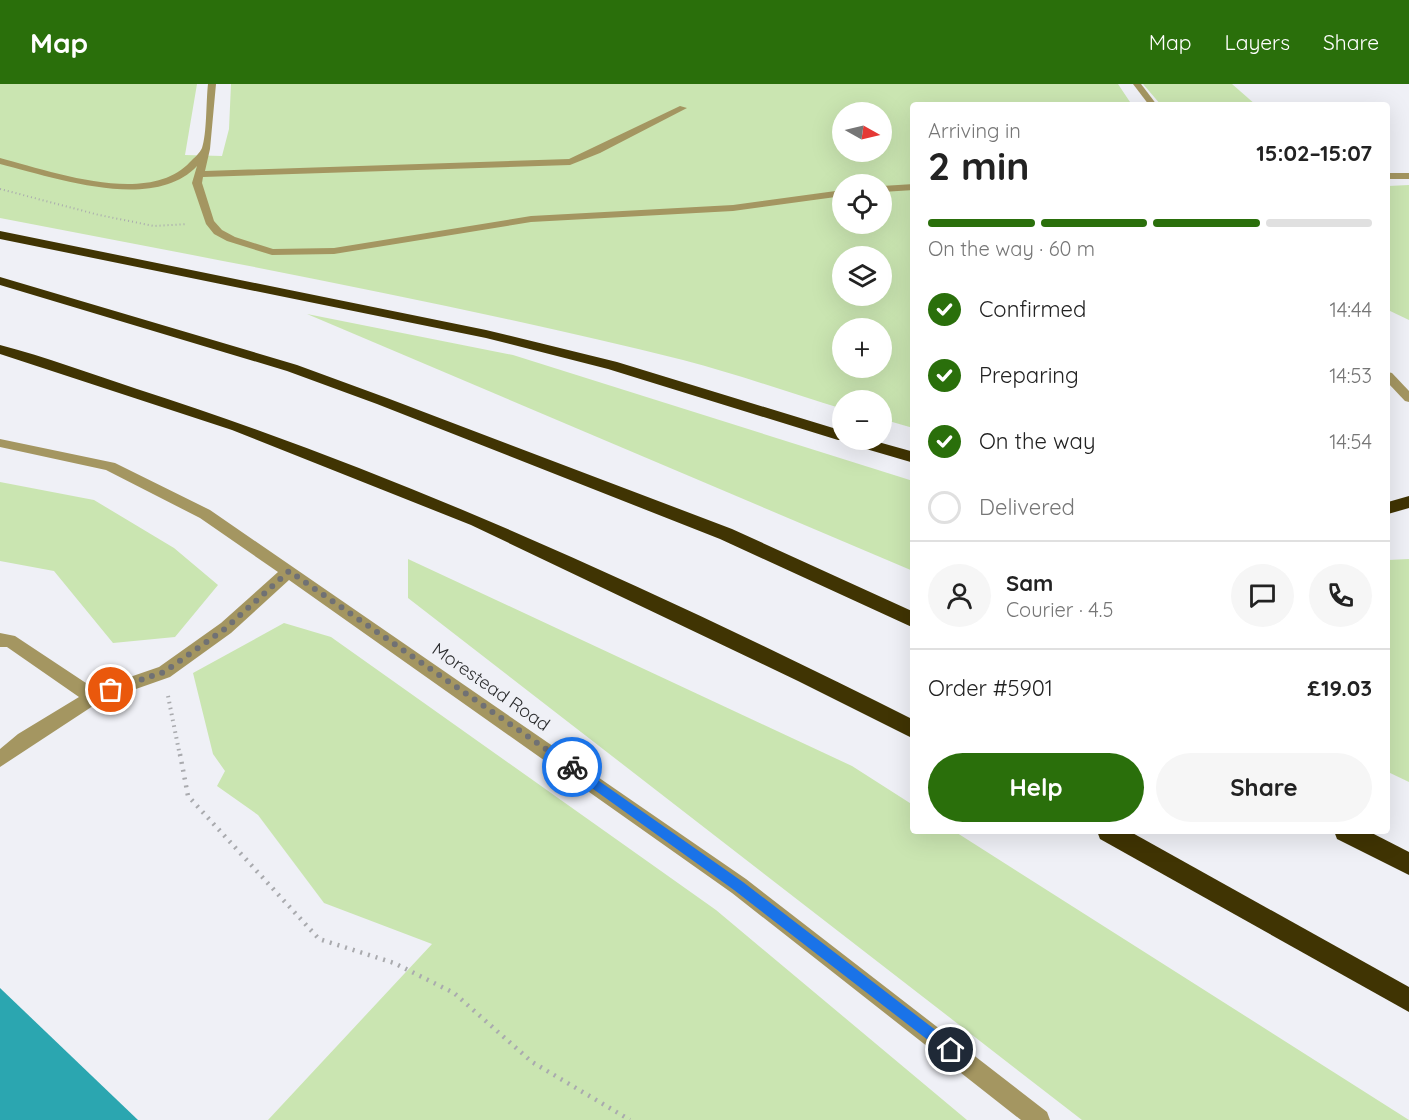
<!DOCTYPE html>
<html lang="en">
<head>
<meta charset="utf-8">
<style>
  :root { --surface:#fff; --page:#f6f6f6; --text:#222; --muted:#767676; --line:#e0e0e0; --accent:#2a6f0b }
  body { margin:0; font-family:Quicksand,sans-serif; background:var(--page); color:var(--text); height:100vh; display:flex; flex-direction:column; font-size:22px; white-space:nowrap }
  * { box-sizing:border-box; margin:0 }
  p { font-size:20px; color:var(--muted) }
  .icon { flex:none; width:33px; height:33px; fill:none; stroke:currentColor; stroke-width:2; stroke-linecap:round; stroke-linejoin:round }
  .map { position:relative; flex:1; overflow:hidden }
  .drawer { position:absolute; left:910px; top:18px; width:480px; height:732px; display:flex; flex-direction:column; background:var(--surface); border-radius:6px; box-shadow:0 6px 24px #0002 }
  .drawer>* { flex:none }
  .needle { width:39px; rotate:98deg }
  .fabs { position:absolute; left:832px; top:18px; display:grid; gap:12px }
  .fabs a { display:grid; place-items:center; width:60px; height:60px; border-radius:50%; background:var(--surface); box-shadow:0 6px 24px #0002; font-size:30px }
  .pin { position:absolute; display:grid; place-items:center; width:51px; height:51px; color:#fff; margin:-26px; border:3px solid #fff; border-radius:50%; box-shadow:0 2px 6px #0007 }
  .courier { position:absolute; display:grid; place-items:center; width:60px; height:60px; margin:-30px; border:4px solid #1a73e8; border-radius:50%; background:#fff; color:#222; box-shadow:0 2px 8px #0007 }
  .headline em { font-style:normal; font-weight:700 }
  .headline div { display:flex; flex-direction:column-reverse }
  .headline { display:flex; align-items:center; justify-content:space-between; height:102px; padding:0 18px }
  h1 { font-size:39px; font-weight:700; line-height:45px }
  .bar { display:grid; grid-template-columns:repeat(4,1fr); gap:9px 6px; align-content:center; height:72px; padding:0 18px }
  .bar i { height:8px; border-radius:4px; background:var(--line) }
  .bar .active { background:var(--accent) }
  .bar p { grid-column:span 4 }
  .line { display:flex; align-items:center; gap:15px; padding:0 18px; border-top:2px solid var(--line) }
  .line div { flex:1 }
  .round { display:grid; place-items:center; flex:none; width:63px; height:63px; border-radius:32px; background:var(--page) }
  ol { padding:0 18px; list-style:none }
  li { display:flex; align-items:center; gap:18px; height:66px }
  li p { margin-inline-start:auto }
  li .icon { padding:6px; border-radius:50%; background:var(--accent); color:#fff; stroke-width:4 }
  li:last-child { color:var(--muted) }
  li i { width:33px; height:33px; border:3px solid var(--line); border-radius:50% }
  .button { display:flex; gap:12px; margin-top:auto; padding:12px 18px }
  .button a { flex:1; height:69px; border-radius:36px; background:var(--accent); color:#fff; font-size:24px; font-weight:700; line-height:69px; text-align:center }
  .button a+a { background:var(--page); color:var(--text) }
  header { display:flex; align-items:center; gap:36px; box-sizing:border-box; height:84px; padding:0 30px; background:var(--accent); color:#fff }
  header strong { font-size:28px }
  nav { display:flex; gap:33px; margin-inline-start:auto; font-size:21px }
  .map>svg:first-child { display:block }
  .green { fill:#cae5b1; fill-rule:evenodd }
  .water { fill:#2ba6b0 }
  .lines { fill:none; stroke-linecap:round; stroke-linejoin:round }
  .path-far2 { stroke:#a9aaae; stroke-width:2; stroke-dasharray:1 3; stroke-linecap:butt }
  .path-far1 { stroke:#a9aaae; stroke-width:4; stroke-dasharray:1.5 4.5; stroke-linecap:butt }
  .path { stroke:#a9aaae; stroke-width:4.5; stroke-dasharray:2 6; stroke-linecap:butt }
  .minor { fill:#a49661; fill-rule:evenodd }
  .highway { fill:#403403; fill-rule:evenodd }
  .route { fill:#1a73e8 }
  .done { stroke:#707174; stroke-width:6; stroke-dasharray:0 10.8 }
  .labels { text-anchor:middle; stroke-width:4.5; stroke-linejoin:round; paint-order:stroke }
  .street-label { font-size:18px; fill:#2b2c2e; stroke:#eff0f6 }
</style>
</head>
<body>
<header>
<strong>Map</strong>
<nav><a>Map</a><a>Layers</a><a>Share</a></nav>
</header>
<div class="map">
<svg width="1409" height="1036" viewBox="0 0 1409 1036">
  <rect width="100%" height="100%" fill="#eff0f6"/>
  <!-- green -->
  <g class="green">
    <path d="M0,0h197l-12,71 37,1 7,-27 2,-45h887l14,21h-218l-1,323 -31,-9v-19h-39v9c-53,-16 -106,-35 -160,-49 -226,-56 -455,-98 -683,-142zM843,28h39v40h-39zM843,100h39v40h-39zM843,172h39v40h-39zM843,244h39v40h-39z"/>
    <path d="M1143,0h89l24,21h-95z"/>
    <path d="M1409,101v135l-21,-10v-124z"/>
    <path d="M307,230l206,41 400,126v90z"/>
    <path d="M0,398l94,18 80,48 44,37 -43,52 -62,6 -59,-72 -54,-10z"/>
    <path d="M408,475l444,207 61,39 1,26h40l455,289h-327l-674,-522z"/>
    <path d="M1409,475v223l-21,-10v-212z"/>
    <path d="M284,539l47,14 385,273 251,210h-699l164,-176 -108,-41 -66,-88 -41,-29 8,-15 -12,-17 -20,-81z"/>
  </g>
  <!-- water -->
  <path class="water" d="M0,904l138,132h-138z"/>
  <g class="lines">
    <!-- path-far2 -->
    <path class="path-far2" d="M0,105l99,26 55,11 33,-2"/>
    <!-- path-far1 -->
    <path class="path-far1" d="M168,612l12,60"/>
    <!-- path -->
    <path class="path" d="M180,670l8,42 131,143 75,24 60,30 78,69 98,58"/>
    <!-- minor -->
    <g class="minor">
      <path d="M208,0h8l-6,65 -5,22 364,-12 111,-53 7,2 -87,45 -30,12 -367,12 -1,6 12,38 8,9 13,7 38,12 61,-1 197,-32 202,-11 110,-15v6l-110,15 -202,11 -197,32 -62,1 -45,-14 -13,-7 -8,-10 -14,-41 5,-17c-44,47 -144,11 -197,-2v-6c50,13 149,49 190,4 4,-4 10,-9 12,-14 5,-14 4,-47 6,-64z"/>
      <path d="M1133,0h8l16,21h-8z"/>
      <rect x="1388" y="89" width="21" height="6"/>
      <path d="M914,100v6l-32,2v-6z"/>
      <path d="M1388,288l4,1 17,18v11l-4,-1 -17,-18z"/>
      <path d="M0,355l115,24 95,47 536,369 301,233 3,8h-29l-289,-227 -443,-313 -58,53 -61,44 -71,25 -99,65v-18l18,-15 61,-37 -72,-50h-7v-14l15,3 80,53 64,-22 62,-44 57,-51 -78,-54 -94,-48 -106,-23z"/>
    </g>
    <!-- highway -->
    <g class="highway">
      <path d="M0,147l486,99 131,32 226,69v9h28l43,12v11l-65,-19 -2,-4h-9l-230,-71 -122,-31 -486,-99z"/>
      <path d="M0,193l297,88 90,33 345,131 182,83v16l-194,-89 -343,-135 -90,-33 -287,-86z"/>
      <path d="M0,261c46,12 92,29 137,44 269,86 525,205 777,331v19l-116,-58 -327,-156 -239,-95 -232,-76z"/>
      <path d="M1409,412v12l-21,6v-12z"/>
      <path d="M1097,747h32l280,156v25l-309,-173z"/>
      <path d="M1334,747h34l41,21v23l-72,-36z"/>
    </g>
  </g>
  <!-- route -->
  <path class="route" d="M572,678l171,120 212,163v9h-9l-212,-164 -166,-119 -2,-4z"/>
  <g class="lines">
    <!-- done -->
    <path class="done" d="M111,606l53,-18 62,-44 63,-57 283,196"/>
  </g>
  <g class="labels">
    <!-- street labels -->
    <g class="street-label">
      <text transform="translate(491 603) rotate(35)" y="6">Morestead Road</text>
    </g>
  </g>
</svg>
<div class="fabs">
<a><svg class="needle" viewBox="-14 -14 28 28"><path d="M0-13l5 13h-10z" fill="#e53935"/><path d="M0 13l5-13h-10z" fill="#767676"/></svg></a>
<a><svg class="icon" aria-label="locate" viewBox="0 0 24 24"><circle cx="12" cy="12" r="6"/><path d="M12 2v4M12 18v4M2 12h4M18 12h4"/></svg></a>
<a><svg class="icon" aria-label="layers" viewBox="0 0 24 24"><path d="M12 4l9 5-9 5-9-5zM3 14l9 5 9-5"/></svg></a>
<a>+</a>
<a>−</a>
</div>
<div class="pin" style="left:111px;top:606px;background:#ea580c"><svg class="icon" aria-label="bag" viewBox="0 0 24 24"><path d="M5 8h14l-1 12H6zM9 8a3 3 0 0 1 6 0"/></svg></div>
<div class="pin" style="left:951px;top:966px;background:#1f2937"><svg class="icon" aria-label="home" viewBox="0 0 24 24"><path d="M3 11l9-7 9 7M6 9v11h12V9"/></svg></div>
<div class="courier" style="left:572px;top:683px"><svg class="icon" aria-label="bike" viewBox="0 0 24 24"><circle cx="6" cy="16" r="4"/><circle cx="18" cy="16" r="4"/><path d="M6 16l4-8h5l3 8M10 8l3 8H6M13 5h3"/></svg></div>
<section class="drawer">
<div class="headline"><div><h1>2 min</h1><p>Arriving in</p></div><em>15:02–15:07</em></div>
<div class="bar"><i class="active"></i><i class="active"></i><i class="active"></i><i></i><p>On the way · 60 m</p></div>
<ol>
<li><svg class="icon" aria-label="check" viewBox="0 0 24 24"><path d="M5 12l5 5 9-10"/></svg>Confirmed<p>14:44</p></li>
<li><svg class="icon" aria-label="check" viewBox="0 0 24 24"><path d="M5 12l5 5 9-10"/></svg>Preparing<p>14:53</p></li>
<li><svg class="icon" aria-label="check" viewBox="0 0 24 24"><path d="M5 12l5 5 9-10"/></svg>On the way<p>14:54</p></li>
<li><i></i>Delivered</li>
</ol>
<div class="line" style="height:108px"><a class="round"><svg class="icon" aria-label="person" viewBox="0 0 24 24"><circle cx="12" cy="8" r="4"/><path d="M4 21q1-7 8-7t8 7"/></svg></a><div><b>Sam</b><p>Courier · 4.5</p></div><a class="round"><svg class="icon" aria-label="chat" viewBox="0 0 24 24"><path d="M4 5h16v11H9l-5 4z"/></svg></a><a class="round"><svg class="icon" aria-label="phone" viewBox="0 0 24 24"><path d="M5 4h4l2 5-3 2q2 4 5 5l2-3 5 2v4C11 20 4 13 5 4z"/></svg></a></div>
<div class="line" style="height:78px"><div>Order #5901</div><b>£19.03</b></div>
<div class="button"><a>Help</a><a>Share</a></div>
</section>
</div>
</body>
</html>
